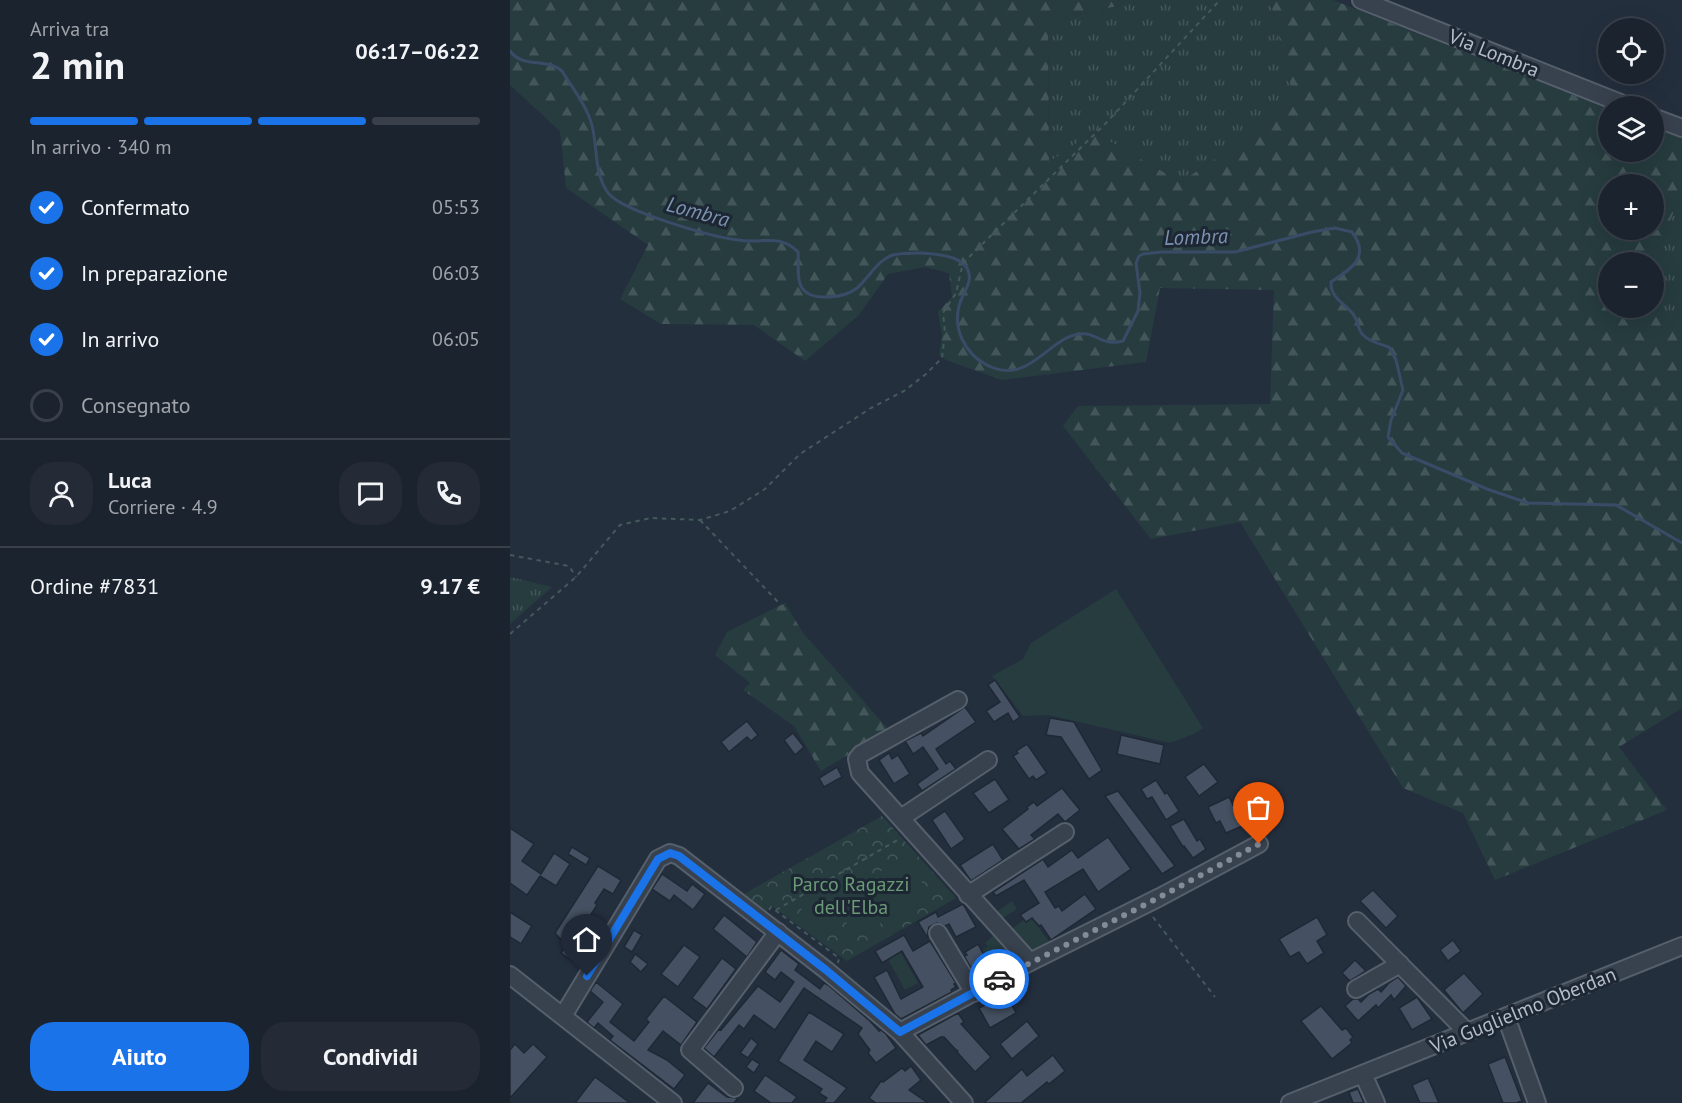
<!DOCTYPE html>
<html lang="it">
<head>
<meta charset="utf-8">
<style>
  :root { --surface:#1b232e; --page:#242b36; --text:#f1f3f6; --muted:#a0a4aa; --line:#39404a; --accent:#1a73e8 }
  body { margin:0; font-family:"PT Sans",sans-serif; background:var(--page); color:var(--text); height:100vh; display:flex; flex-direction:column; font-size:22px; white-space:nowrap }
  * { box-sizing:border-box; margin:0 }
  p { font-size:20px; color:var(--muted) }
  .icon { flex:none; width:33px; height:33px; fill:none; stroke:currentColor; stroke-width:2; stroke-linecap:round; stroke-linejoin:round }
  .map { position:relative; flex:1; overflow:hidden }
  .drawer { display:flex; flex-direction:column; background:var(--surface); width:510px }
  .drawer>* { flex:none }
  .fabs { position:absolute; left:1088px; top:18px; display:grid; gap:12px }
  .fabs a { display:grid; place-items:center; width:66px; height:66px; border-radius:50%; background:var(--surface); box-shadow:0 6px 24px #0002,0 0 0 2px var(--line); font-size:30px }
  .pin { position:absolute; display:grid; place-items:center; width:51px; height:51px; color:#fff; margin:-62px -26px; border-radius:50% 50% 50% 0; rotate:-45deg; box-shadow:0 0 6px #0007 }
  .pin .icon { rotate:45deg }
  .courier { position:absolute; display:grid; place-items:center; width:60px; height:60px; margin:-30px; border:4px solid #1a73e8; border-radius:50%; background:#fff; color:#222; box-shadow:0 2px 8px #0007 }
  .summary em { font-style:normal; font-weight:600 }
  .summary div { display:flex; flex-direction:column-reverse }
  .summary { display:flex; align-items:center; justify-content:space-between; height:102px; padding:0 30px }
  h1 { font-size:39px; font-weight:600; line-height:45px }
  .bar { display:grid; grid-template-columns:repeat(4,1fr); gap:9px 6px; align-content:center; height:72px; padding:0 30px }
  .bar i { height:8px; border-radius:4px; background:var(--line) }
  .bar .on { background:var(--accent) }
  .bar p { grid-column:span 4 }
  .line { display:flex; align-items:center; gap:15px; padding:0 30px; border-top:2px solid var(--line) }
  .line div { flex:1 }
  .round { display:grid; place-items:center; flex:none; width:63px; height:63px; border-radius:24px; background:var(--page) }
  ol { padding:0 30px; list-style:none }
  li { display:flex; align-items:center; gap:18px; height:66px }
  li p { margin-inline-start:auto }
  li .icon { padding:6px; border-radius:50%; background:var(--accent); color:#fff; stroke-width:4 }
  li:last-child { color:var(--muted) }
  li i { width:33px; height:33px; border:3px solid var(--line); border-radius:50% }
  .action { display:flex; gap:12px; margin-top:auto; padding:12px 30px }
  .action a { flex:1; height:69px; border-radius:24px; background:var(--accent); color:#fff; font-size:24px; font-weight:600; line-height:69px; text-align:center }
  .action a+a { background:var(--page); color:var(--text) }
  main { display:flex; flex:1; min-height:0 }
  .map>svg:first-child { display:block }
  .grass { fill:url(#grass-tufts) }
  .forest { fill:url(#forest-firs); fill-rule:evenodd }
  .park { fill:url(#park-crowns) }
  .garden { fill:#263c3f }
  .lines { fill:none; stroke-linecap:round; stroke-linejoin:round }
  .stream { stroke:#394c67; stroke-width:3 }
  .building { fill:#455162; stroke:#1f2835; stroke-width:1.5 }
  .minor-casing { stroke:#565f6c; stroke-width:20 }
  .path { stroke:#44595c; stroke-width:2; stroke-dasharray:4.5 4.5; stroke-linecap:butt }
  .minor { stroke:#38414e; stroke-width:16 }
  .done { stroke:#828b98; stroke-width:6; stroke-dasharray:0 10.8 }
  .route { stroke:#1a73e8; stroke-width:8 }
  .labels { text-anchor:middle; stroke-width:6; stroke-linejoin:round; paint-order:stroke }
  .street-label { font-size:20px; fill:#b4bcc9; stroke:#1d2633 }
  .park-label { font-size:20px; fill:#6b9a76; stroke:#1d2633 }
  .water-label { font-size:21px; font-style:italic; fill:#7c92b1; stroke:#1d2633 }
</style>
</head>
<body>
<main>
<section class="drawer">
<div class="summary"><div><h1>2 min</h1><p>Arriva tra</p></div><em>06:17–06:22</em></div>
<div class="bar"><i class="on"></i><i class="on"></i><i class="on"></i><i></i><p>In arrivo · 340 m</p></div>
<ol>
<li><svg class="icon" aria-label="check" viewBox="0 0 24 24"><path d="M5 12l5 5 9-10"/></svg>Confermato<p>05:53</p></li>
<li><svg class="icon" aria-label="check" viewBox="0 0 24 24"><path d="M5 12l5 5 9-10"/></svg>In preparazione<p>06:03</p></li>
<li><svg class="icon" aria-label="check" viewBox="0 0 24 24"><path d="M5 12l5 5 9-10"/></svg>In arrivo<p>06:05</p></li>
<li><i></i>Consegnato</li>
</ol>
<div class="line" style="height:108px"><a class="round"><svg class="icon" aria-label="person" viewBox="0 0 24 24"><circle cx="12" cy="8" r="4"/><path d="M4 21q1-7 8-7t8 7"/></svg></a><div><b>Luca</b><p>Corriere · 4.9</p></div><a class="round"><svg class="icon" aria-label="chat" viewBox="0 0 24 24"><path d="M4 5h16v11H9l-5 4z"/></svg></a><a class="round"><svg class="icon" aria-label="phone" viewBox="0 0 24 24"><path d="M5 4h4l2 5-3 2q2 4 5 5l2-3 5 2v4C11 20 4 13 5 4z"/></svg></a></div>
<div class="line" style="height:78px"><div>Ordine #7831</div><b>9.17 €</b></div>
<div class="action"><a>Aiuto</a><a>Condividi</a></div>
</section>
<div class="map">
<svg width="1172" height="1103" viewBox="0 0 1172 1103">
  <defs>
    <pattern id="grass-tufts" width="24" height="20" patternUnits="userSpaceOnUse" patternTransform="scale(1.5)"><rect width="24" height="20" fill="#263c3f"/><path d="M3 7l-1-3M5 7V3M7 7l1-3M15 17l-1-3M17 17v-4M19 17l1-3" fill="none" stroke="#435659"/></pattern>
    <pattern id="forest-firs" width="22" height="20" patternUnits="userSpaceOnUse" patternTransform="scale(1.5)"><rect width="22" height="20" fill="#263c3f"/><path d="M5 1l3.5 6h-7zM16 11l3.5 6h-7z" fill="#435659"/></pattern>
    <pattern id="park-crowns" width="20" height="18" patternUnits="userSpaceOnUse" patternTransform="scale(1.5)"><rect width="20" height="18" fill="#263c3f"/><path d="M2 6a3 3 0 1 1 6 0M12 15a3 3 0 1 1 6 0" fill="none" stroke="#435659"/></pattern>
  </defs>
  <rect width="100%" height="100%" fill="#242f3e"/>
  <!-- grass -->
  <g class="grass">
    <path d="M615,0h145l25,105 -114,77 -88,-50 -44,31 -1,-143 70,-14z"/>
    <path d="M1172,192v141l-37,-25h8v-45z"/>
    <path d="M0,577l42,10 -42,37z"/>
  </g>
  <!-- forest -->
  <g class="forest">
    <path d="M0,0h615l-7,6 -70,14 1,142 44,-30 88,50 114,-77 -25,-105h63l275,109v43h45v-25l29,11v54l-29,71 -45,-1v46h37l37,25v375l-63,39 48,63 -172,70 -32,-67 -60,-25 -163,-266 -89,17 -88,-113 15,-20 192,-2 4,-114 -114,-2 -14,74 -144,18 -56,-20 -7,-5 3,-19 -4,-24 14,-15 -3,-24 -24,-6 -37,7 -29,41 -54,46 -51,-36 -93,-1 -41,-25 28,-54 -82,-57 -6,-57 -50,-46zM1098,184h45v46h-45z"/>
    <path d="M275,603l18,30 86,97 -68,41 -27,-45 -51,-36 7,-7 -35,-28 12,-23z"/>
  </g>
  <!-- park -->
  <path class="park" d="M372,816l74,82 -109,63 -75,-55 -6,6 -22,-18z"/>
  <!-- garden -->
  <g class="garden">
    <path d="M606,589l87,139 -9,6 -24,9 -122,-28 -25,1 -31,-40 31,-17 8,-16z"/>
    <path d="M397,856l22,39 -74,43 -22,-39z"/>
    <path d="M309,888l22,38 -23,13 -21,-38z"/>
    <path d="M502,901l5,8 -19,12 -2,-9z"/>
    <path d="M522,918l19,27 -15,9 -12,-2 -17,-20 17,-12 2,2z"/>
    <path d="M485,934l20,23 -1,7 -23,12 -2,-4 3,-2 -11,-19 7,-5 -3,-3z"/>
    <path d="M390,951l18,32 -13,7 -17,-31z"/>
  </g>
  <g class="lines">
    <!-- stream -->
    <path class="stream" d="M0,51c13,18 36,6 52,20 9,15 22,31 28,48 9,23 2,54 19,75 16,18 103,43 129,46 23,4 42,-7 60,12 1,10 -2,27 4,36 9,14 43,10 55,0 12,-10 20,-28 36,-33 8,-2 20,-2 28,-2 17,1 52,3 48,28 -2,9 -8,16 -10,25 -6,23 6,47 26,58 43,24 61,-25 94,-30 17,-3 22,13 44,7l15,-30 2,-18 -4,-30 3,-7 4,-2 18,-2h74l77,-20 23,-4 17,4c19,25 -1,37 -21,50 -1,18 17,22 24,35 3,6 3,13 8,18 7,7 17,9 26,12l7,13 7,30 -12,30 -3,17 14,16 85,36 41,14 88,2 66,38"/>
  </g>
  <!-- building -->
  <g class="building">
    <path d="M485,680l25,37 -7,5 -5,-9 -14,9 -8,-11 14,-9 -12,-17z"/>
    <path d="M455,707l11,15 -40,27 10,15 4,-3 6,8 -34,22 -5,-7 21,-15 -15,-22 -10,7 -8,-13 16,-8 2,3z"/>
    <path d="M540,718l24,4 28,48 -13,9 -28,-42 -15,-2z"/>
    <path d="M237,721l11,14 -7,6 -4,-4 -18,15 -8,-10z"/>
    <path d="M283,733l11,14 -9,8 -11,-15z"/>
    <path d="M611,735l43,10 -4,19 -43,-10z"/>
    <path d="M517,744l20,29 -11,7 -3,-4 -4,3 -16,-23 5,-3 -2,-2z"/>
    <path d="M379,753l3,6 6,-4 12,19 -16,10 -15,-24z"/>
    <path d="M694,764l14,18 -19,14 -14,-19z"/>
    <path d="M327,767l5,10 -18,10 -5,-9z"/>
    <path d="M485,779l14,21 -20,13 -16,-20z"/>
    <path d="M646,780l9,14 2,-2 12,19 -13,9 -14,-23 -5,2 -6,-10z"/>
    <path d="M552,788l18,22 -15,12 -7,-8 -27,21 4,4 -16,10 -17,-20 26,-20 -1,-2 7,-5 3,4z"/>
    <path d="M608,791l57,75 -13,8 -57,-78z"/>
    <path d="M719,797l7,14 4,-2 7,15 -21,9 -6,-12 -4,2 -8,-16z"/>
    <path d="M435,811l20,28 -14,10 -19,-29z"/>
    <path d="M674,819l13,22 3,-2 6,10 -13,9 -9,-12 -1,1 -13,-21z"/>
    <path d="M0,828l24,16 -12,17 19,13 13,-21 16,11 -14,22 -16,-10 -13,19 -17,-12z"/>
    <path d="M598,837l23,32 -33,23 -15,-23 -38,23 10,16 4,-2 3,5 23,-17 11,15 -45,31 -10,-15 -2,1 -7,-8 -6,4 -6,-7 19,-12 -15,-23 -28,16 -3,-4 50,-33 5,8 24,-17 6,8z"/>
    <path d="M483,844l10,16 -32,21 -11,-16z"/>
    <path d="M62,847l18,11 -4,7 -18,-11z"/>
    <path d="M88,866l23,14 -8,14 -9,-5 -9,14 2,2 -14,22 -4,-2 -13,20 -11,-12z"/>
    <path d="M152,874l25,17 5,-7 13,10 -12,16 -19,-15 -4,6 -18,-12z"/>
    <path d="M863,890l25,26 -12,12 -26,-27z"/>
    <path d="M453,904l13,23 -20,10 -7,-13 -4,2 -8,-3 -8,4 -2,10 -9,-15 18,-10 2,5z"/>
    <path d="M0,912l22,14 -11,18 -11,-7z"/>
    <path d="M214,915l33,27 -10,15 -34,-28z"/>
    <path d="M807,917l10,18 -10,6 7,12 -17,11 -8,-12 -9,5 -11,-18z"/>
    <path d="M124,930l8,5 -10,17 -8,-5z"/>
    <path d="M394,935l9,16 17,-10 26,42 -2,1 2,3 -5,3 1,2 -51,27 -6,-5 -21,-37 13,-7 14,29 22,-12 -21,-36 -20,12 -7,-12z"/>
    <path d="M943,940l8,11 -13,10 -8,-11z"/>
    <path d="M60,941l16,11 -8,13 -17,-12z"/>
    <path d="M468,944l14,26 -15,8 -13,-22 3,-1 -2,-3z"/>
    <path d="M174,945l16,12 -22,30 -17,-13z"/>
    <path d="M271,950l18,14 -4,6 25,19 4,-6 4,2 42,36 9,10 2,-1 5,4 10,14 -20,15 -8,-10 2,-3 -12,-16 4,-6 -58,-40 -29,42 -21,-15 -10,14 -5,-4 -25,32 -10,-9 15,-19 2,1 37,-44 22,16 14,-20 -13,-10 -6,8 -10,-8z"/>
    <path d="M125,954l13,10 -7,8 -11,-10z"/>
    <path d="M212,958l14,11 -29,40 -15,-11z"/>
    <path d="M845,960l11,11 -16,10 -8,-8z"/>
    <path d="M954,973l19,21 -20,19 -19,-23z"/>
    <path d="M888,977l8,9 -12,14 -3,-5 -13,13 -2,-3 -18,16 -13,-15 8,-7h5l3,3 8,-8 9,-5 3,3 8,-9z"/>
    <path d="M86,982l27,22 -13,18 24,19 15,-19 -3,-3 18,-23 33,26 -16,23 -18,-14 -15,19 19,10 18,15 -11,14 -64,-49 3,-4 -15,-13 -4,5 -7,-6 16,-20 -13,-11z"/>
    <path d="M496,994l10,19 -26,15 -11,-20z"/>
    <path d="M907,997l15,22 -20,11 -13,-22z"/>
    <path d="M811,1006l21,24 4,-2 7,9 -3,3 2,3 -20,16 -31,-38z"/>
    <path d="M299,1012l35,22 -12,18 -16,-11 -12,19 43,28 -13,15h-11l4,-5 -8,-5 3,-4 -44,-28z"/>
    <path d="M448,1013l6,9 -3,2 30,33 -16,15 -18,-20 1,-2 -1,1 -13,-14h-3l-15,8 -8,-10z"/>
    <path d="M517,1021l12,15 -27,23 -12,-15z"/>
    <path d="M241,1038l7,6 -10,14 -8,-5z"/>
    <path d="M5,1044l9,9 9,-9 14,13 -37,41v-48z"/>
    <path d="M543,1055l12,16 -16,13 -2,-2 -26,21h-37l38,-34 5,7z"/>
    <path d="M995,1057l17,44 -6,2h-13l-15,-39z"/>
    <path d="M242,1059l8,5 -6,9 -8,-6z"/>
    <path d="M401,1066l10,14 -12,10 19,13h-52l-7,-5 12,-17 2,1 19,-14 3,3z"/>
    <path d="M255,1075l32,22 -5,6h-21l-17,-12z"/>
    <path d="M85,1077l35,26h-55z"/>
    <path d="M918,1078l11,25h-19l-8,-18z"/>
    <path d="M198,1083l19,14 11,1 -4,5h-41z"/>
    <path d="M848,1089l6,14h-11l-4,-11z"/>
  </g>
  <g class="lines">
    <defs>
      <g id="minor">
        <path d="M851,0l267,106"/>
        <path d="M1143,117l29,11"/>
        <path d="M448,700l-97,54 -4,5 3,14 170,189"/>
        <path d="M391,818l87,-58"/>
        <path d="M458,895l97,-63"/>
        <path d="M847,921l110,111"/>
        <path d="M428,933l36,60"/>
        <path d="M0,975l163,128"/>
        <path d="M846,989l44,-25"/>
        <path d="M53,1016l95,-157 12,-6 9,3 147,114 74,62 64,71"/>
        <path d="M996,1017l31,86"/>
        <path d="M390,1032l130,-70 130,-65 99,-53"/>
        <path d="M853,1074l13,29"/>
        <path d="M224,1088l-44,-38 88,-118"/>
        <path d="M780,1103l392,-157"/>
      </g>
    </defs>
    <!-- minor casing -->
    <use href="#minor" class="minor-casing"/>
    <!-- path -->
    <g class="path">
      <path d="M190,520l79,83"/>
      <path d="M0,555l59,11 7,11"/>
      <path d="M0,634l66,-57 44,-52 31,-7 49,2 30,-9 35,-22 35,-35 71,-46 33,-17 22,-17 16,-16 3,-25 -2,-20 13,-20 7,-30 144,-141 113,-122"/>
      <path d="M259,910l2,-3 68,51 -1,5"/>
      <path d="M266,910l125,-72"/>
      <path d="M643,917l62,80"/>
    </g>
    <!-- minor -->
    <use href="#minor" class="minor"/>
  </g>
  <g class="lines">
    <!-- done -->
    <path class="done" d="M489,979l161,-82 99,-53"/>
    <!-- route -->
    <path class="route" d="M77,976l71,-117 12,-6 9,3 147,114 74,62 99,-53"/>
  </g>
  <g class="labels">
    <!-- street labels -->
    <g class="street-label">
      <text transform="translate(984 53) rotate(22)" y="7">Via Lombra</text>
      <text transform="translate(1013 1010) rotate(-22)" y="7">Via Guglielmo Oberdan</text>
    </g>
    <!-- park labels -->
    <g class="park-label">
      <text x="341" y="891">Parco Ragazzi<tspan x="341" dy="23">dell'Elba</tspan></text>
    </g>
    <!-- water labels -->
    <g class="water-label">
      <text transform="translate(188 212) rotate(15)" y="7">Lombra</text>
      <text transform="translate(686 237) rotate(-2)" y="7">Lombra</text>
    </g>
  </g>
</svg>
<div class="fabs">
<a><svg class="icon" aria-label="locate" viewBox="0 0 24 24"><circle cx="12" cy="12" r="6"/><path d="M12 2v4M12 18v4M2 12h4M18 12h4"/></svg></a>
<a><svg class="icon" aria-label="layers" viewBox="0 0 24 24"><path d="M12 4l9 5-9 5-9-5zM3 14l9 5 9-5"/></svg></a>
<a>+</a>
<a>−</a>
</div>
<div class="pin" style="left:749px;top:844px;background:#ea580c"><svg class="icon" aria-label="bag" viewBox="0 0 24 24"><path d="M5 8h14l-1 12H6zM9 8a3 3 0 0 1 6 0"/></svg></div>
<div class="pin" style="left:77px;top:976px;background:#1f2937"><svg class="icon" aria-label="home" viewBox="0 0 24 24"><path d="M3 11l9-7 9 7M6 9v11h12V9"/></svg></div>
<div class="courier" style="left:489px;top:979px"><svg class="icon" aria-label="car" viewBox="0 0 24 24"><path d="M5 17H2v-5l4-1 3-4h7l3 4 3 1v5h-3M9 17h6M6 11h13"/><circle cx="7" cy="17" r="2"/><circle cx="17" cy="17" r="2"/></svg></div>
</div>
</main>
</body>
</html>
